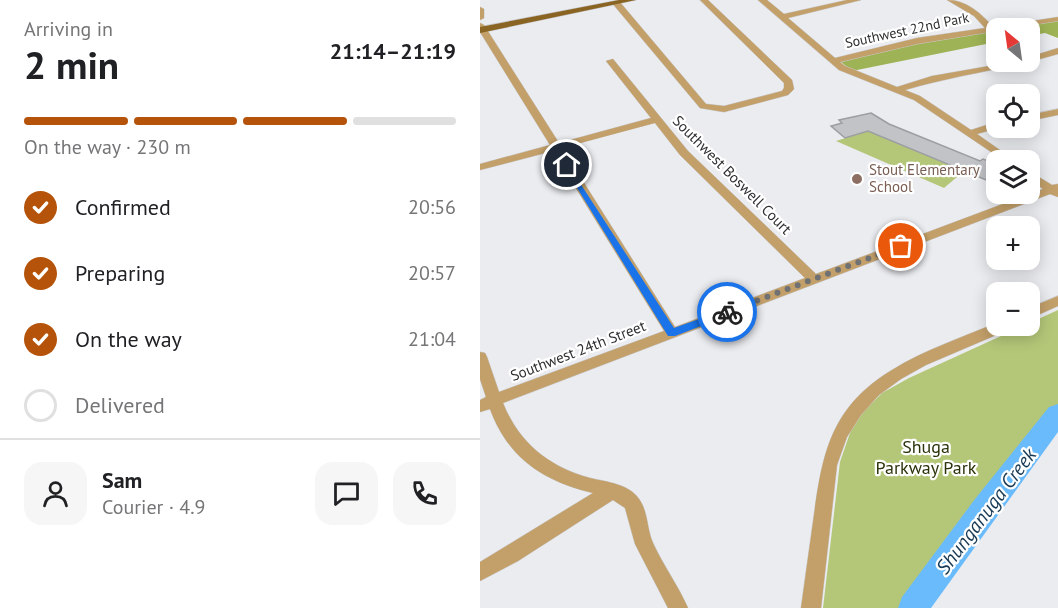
<!DOCTYPE html>
<html lang="en">
<head>
<meta charset="utf-8">
<style>
  :root { --surface:#fff; --page:#f6f6f6; --text:#202124; --muted:#757577; --line:#e0e0e0; --accent:#b45309 }
  body { margin:0; font-family:"PT Sans",sans-serif; background:var(--page); color:var(--text); height:100vh; display:flex; flex-direction:column; font-size:22px; white-space:nowrap }
  * { box-sizing:border-box; margin:0 }
  p { font-size:20px; color:var(--muted) }
  .icon { flex:none; width:33px; height:33px; fill:none; stroke:currentColor; stroke-width:2; stroke-linecap:round; stroke-linejoin:round }
  .map { position:relative; flex:1; overflow:hidden }
  .sheet { display:flex; flex-direction:column; background:var(--surface); width:480px }
  .sheet>* { flex:none }
  .needle { width:39px; rotate:331deg }
  .controls { position:absolute; left:506px; top:18px; display:grid; gap:12px }
  .controls a { display:grid; place-items:center; width:54px; height:54px; border-radius:12px; background:var(--surface); box-shadow:0 3px 15px #0003; font-size:30px }
  .pin { position:absolute; display:grid; place-items:center; width:51px; height:51px; color:#fff; margin:-26px; border:3px solid #fff; border-radius:50%; box-shadow:0 2px 6px #0007 }
  .courier { position:absolute; display:grid; place-items:center; width:60px; height:60px; margin:-30px; border:4px solid #1a73e8; border-radius:50%; background:#fff; color:#222; box-shadow:0 2px 8px #0007 }
  .summary em { font-style:normal; font-weight:700 }
  .summary div { display:flex; flex-direction:column-reverse }
  .summary { display:flex; align-items:center; justify-content:space-between; height:102px; padding:0 24px }
  h1 { font-size:39px; font-weight:700; line-height:45px }
  .bar { display:grid; grid-template-columns:repeat(4,1fr); gap:9px 6px; align-content:center; height:72px; padding:0 24px }
  .bar i { height:8px; border-radius:4px; background:var(--line) }
  .bar .current { background:var(--accent) }
  .bar p { grid-column:span 4 }
  .line { display:flex; align-items:center; gap:15px; padding:0 24px; border-top:2px solid var(--line) }
  .line div { flex:1 }
  .round { display:grid; place-items:center; flex:none; width:63px; height:63px; border-radius:18px; background:var(--page) }
  ol { padding:0 24px; list-style:none }
  li { display:flex; align-items:center; gap:18px; height:66px }
  li p { margin-inline-start:auto }
  li .icon { padding:6px; border-radius:50%; background:var(--accent); color:#fff; stroke-width:4 }
  li:last-child { color:var(--muted) }
  li i { width:33px; height:33px; border:3px solid var(--line); border-radius:50% }
  main { display:flex; flex:1; min-height:0 }
  .map>svg:first-child { display:block }
  .green { fill:#b4c778 }
  .forest { fill:#9eb355 }
  .lines { fill:none; stroke-linecap:round; stroke-linejoin:round }
  .river { fill:#6abbfc; fill-rule:evenodd }
  .building { fill:#c2c3c7; stroke:#9c9ea1; stroke-width:1.5 }
  .minor-casing { stroke:#c9cacd; stroke-width:1 }
  .major-casing { stroke:#c9cacd; stroke-width:1 }
  .minor { fill:#c3a06a; fill-rule:evenodd }
  .major { fill:#896423; fill-rule:evenodd }
  .route { fill:#1a73e8 }
  .done { stroke:#707173; stroke-width:6; stroke-dasharray:0 10.8 }
  .education-dot { fill:#8d6e63; stroke:#fff; stroke-width:2 }
  .labels { text-anchor:middle; stroke-width:4.5; stroke-linejoin:round; paint-order:stroke }
  .far-street-label { font-size:14px; fill:#2e2f30; stroke:#fff }
  .education-label { font-size:15px; fill:#785e54; stroke:#fff; text-anchor:start }
  .street-label { font-size:15px; fill:#2e2f30; stroke:#fff }
  .near-park-label { font-size:18px; fill:#2b330b; stroke:#fff }
  .near-water-label { font-size:20px; font-style:italic; fill:#183a55; stroke:#fff }
</style>
</head>
<body>
<main>
<section class="sheet">
<div class="summary"><div><h1>2 min</h1><p>Arriving in</p></div><em>21:14–21:19</em></div>
<div class="bar"><i class="current"></i><i class="current"></i><i class="current"></i><i></i><p>On the way · 230 m</p></div>
<ol>
<li><svg class="icon" aria-label="check" viewBox="0 0 24 24"><path d="M5 12l5 5 9-10"/></svg>Confirmed<p>20:56</p></li>
<li><svg class="icon" aria-label="check" viewBox="0 0 24 24"><path d="M5 12l5 5 9-10"/></svg>Preparing<p>20:57</p></li>
<li><svg class="icon" aria-label="check" viewBox="0 0 24 24"><path d="M5 12l5 5 9-10"/></svg>On the way<p>21:04</p></li>
<li><i></i>Delivered</li>
</ol>
<div class="line" style="height:108px"><a class="round"><svg class="icon" aria-label="person" viewBox="0 0 24 24"><circle cx="12" cy="8" r="4"/><path d="M4 21q1-7 8-7t8 7"/></svg></a><div><b>Sam</b><p>Courier · 4.9</p></div><a class="round"><svg class="icon" aria-label="chat" viewBox="0 0 24 24"><path d="M4 5h16v11H9l-5 4z"/></svg></a><a class="round"><svg class="icon" aria-label="phone" viewBox="0 0 24 24"><path d="M5 4h4l2 5-3 2q2 4 5 5l2-3 5 2v4C11 20 4 13 5 4z"/></svg></a></div>
</section>
<div class="map">
<svg width="578" height="608" viewBox="0 0 578 608">
  <rect width="100%" height="100%" fill="#ebecf0"/>
  <!-- green -->
  <g class="green">
    <path d="M388,131l96,40 -20,17 -108,-47z"/>
    <path d="M578,310v104l-73,94 -72,100h-90l17,-146 11,-32 12,-18 19,-19 27,-15z"/>
  </g>
  <!-- forest -->
  <g class="forest">
    <path d="M578,20v18l-13,-5 -16,3v-8h-29z"/>
    <path d="M516,29v13l-144,29 -11,-9 64,-16z"/>
  </g>
  <g class="lines">
    <!-- river -->
    <path class="river" d="M578,404v28l-127,176h-33l4,-11 73,-98 74,-92z"/>
  </g>
  <!-- building -->
  <path class="building" d="M391,113l18,11 91,37 3,-2 13,5v7l-10,9 -118,-49 -23,7 -14,-12 11,-3 -3,-3z"/>
  <g class="lines">
    <defs>
      <g id="minor">
        <path d="M220,0h8l84,80 2,9 -6,6 -64,17 -24,-4 -88,-105 7,-2 87,103 18,2 58,-15 2,-3v-5z"/>
        <path d="M278,0h9l17,14 63,-14h14l-73,18 47,40 82,-20 68,-10 -11,-12 -27,-16c19,0 34,13 46,27l65,-10v4l-45,7h-17v3l-79,13 -77,18 5,4 52,21 35,-11 80,-14h17v-5l29,-9v6c-50,15 -102,21 -153,36l15,6 51,34 25,-8v6h2l-21,6 37,26h-11l-89,-60 -75,-30z"/>
        <path d="M0,7l4,2v9l-4,2z"/>
        <path d="M0,23l4,2 75,118 92,-25 -45,-57 7,-2 75,92 128,123 227,-85 -14,-10v-8l23,14 6,-1v13l-8,-3 -547,209c16,40 46,64 87,75 17,4 39,6 49,21 9,12 8,31 14,44 10,22 25,42 35,65h-20l-33,-64 -10,-36 -12,-8 -95,61 -38,20v-19l113,-69c-50,-12 -85,-35 -103,-84l-10,3v-12l6,-3 -6,-18v-27l5,1 2,4 12,35 165,-61 -111,-180 -73,19v-6l70,-19 -70,-113zM175,123l25,32 125,123 -130,49 -113,-179z"/>
        <path d="M578,109v6l-29,6v-6z"/>
        <path d="M578,296v10l-29,13v-11z"/>
        <path d="M516,323v3h14l-2,4 -82,35 -25,14 -22,16 -18,20 -14,22 -10,28 -16,143h-20c4,-29 8,-58 12,-86 9,-66 16,-114 79,-152 32,-20 69,-32 104,-47z"/>
      </g>
      <path id="major" d="M139,0h17l-156,33v-6z"/>
    </defs>
    <!-- minor casing -->
    <use href="#minor" class="minor-casing"/>
    <!-- major casing -->
    <use href="#major" class="major-casing"/>
    <!-- minor -->
    <use href="#minor" class="minor"/>
    <!-- major -->
    <use href="#major" class="major"/>
  </g>
  <!-- route -->
  <path class="route" d="M87,163l107,165 53,-19 3,1v5l-55,21h-7l-105,-171z"/>
  <g class="lines">
    <!-- done -->
    <path class="done" d="M247,312l174,-66"/>
  </g>
  <!-- markers -->
  <circle class="education-dot" cx="377" cy="179" r="6"/>
  <g class="labels">
    <!-- far-street labels -->
    <g class="far-street-label">
      <text transform="translate(427 30) rotate(-12)" y="5">Southwest 22nd Park</text>
    </g>
    <!-- education labels -->
    <g class="education-label">
      <text x="389" y="175">Stout Elementary<tspan x="389" dy="17">School</tspan></text>
    </g>
    <!-- street labels -->
    <g class="street-label">
      <text transform="translate(252 175) rotate(45)" y="5">Southwest Boswell Court</text>
      <text transform="translate(98 351) rotate(-21)" y="5">Southwest 24th Street</text>
    </g>
    <!-- near-park labels -->
    <g class="near-park-label">
      <text x="446" y="453">Shuga<tspan x="446" dy="21">Parkway Park</tspan></text>
    </g>
    <!-- near-water labels -->
    <g class="near-water-label">
      <text transform="translate(506 511) rotate(-53)" y="7">Shunganuga Creek</text>
    </g>
  </g>
</svg>
<div class="controls">
<a><svg class="needle" viewBox="-14 -14 28 28"><path d="M0-13l5 13h-10z" fill="#e53935"/><path d="M0 13l5-13h-10z" fill="#757577"/></svg></a>
<a><svg class="icon" aria-label="locate" viewBox="0 0 24 24"><circle cx="12" cy="12" r="6"/><path d="M12 2v4M12 18v4M2 12h4M18 12h4"/></svg></a>
<a><svg class="icon" aria-label="layers" viewBox="0 0 24 24"><path d="M12 4l9 5-9 5-9-5zM3 14l9 5 9-5"/></svg></a>
<a>+</a>
<a>−</a>
</div>
<div class="pin" style="left:421px;top:246px;background:#ea580c"><svg class="icon" aria-label="bag" viewBox="0 0 24 24"><path d="M5 8h14l-1 12H6zM9 8a3 3 0 0 1 6 0"/></svg></div>
<div class="pin" style="left:87px;top:165px;background:#1f2937"><svg class="icon" aria-label="home" viewBox="0 0 24 24"><path d="M3 11l9-7 9 7M6 9v11h12V9"/></svg></div>
<div class="courier" style="left:247px;top:312px"><svg class="icon" aria-label="bike" viewBox="0 0 24 24"><circle cx="6" cy="16" r="4"/><circle cx="18" cy="16" r="4"/><path d="M6 16l4-8h5l3 8M10 8l3 8H6M13 5h3"/></svg></div>
</div>
</main>
</body>
</html>
